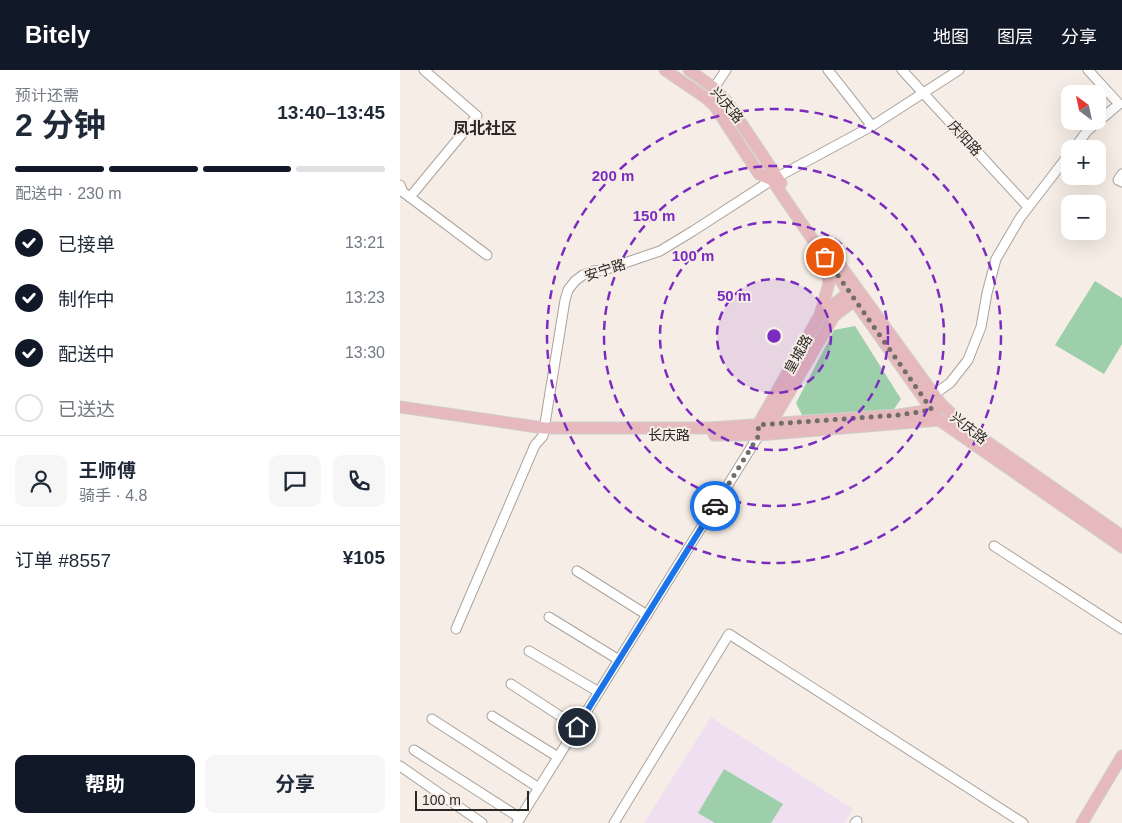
<!DOCTYPE html>
<html lang="zh">
<head>
<meta charset="utf-8">
<style>
  :root { --surface:#fff; --page:#f6f6f7; --text:#1f2937; --muted:#747a83; --line:#e0e1e3; --accent:#111827 }
  body { margin:0; font-family:Helvetica,"Noto Sans SC",sans-serif; background:var(--page); color:var(--text); height:100vh; display:flex; flex-direction:column; font-size:19px; white-space:nowrap }
  * { box-sizing:border-box; margin:0 }
  p { font-size:16px; color:var(--muted) }
  .icon { flex:none; width:28px; height:28px; fill:none; stroke:currentColor; stroke-width:2; stroke-linecap:round; stroke-linejoin:round }
  .map { position:relative; flex:1; overflow:hidden }
  .side { display:flex; flex-direction:column; background:var(--surface); width:400px }
  .side>* { flex:none }
  .needle { width:32px; rotate:327deg }
  .tools { position:absolute; left:661px; top:15px; display:grid; gap:10px }
  .tools a { display:grid; place-items:center; width:45px; height:45px; border-radius:10px; background:var(--surface); box-shadow:0 5px 20px #0002; font-size:25px }
  .scale { position:absolute; left:15px; bottom:12px; width:114px; box-sizing:border-box; padding-left:5px; border:2px solid #2a2724; border-top:0; font-size:14px; line-height:18px; white-space:nowrap; color:#2a2724; -webkit-text-stroke:4px #f6eee6; paint-order:stroke }
  .pin { position:absolute; display:grid; place-items:center; width:42px; height:42px; color:#fff; margin:-21px; border:2px solid #fff; border-radius:50%; box-shadow:0 1px 5px #0007 }
  .courier { position:absolute; display:grid; place-items:center; width:50px; height:50px; margin:-25px; border:4px solid #1a73e8; border-radius:50%; background:#fff; color:#222; box-shadow:0 1px 6px #0007 }
  .headline em { font-style:normal; font-weight:700 }
  .headline div { display:flex; flex-direction:column-reverse }
  .headline { display:flex; align-items:center; justify-content:space-between; height:85px; padding:0 15px }
  h1 { font-size:32px; font-weight:700; line-height:38px }
  .bar { display:grid; grid-template-columns:repeat(4,1fr); gap:8px 5px; align-content:center; height:60px; padding:0 15px }
  .bar i { height:6px; border-radius:4px; background:var(--line) }
  .bar .current { background:var(--accent) }
  .bar p { grid-column:span 4 }
  .line { display:flex; align-items:center; gap:12px; padding:0 15px; border-top:1px solid var(--line) }
  .line div { flex:1 }
  .round { display:grid; place-items:center; flex:none; width:52px; height:52px; border-radius:10px; background:var(--page) }
  ol { padding:0 15px; list-style:none }
  li { display:flex; align-items:center; gap:15px; height:55px }
  li p { margin-inline-start:auto }
  li .icon { padding:5px; border-radius:50%; background:var(--accent); color:#fff; stroke-width:4 }
  li:last-child { color:var(--muted) }
  li i { width:28px; height:28px; border:2px solid var(--line); border-radius:50% }
  .action { display:flex; gap:10px; margin-top:auto; padding:10px 15px }
  .action a { flex:1; height:58px; border-radius:10px; background:var(--accent); color:#fff; font-size:20px; font-weight:700; line-height:58px; text-align:center }
  .action a+a { background:var(--page); color:var(--text) }
  header { display:flex; align-items:center; gap:30px; box-sizing:border-box; height:70px; padding:0 25px; background:var(--accent); color:#fff }
  header strong { font-size:24px }
  nav { display:flex; gap:28px; margin-inline-start:auto; font-size:18px }
  main { display:flex; flex:1; min-height:0 }
  .map>svg:first-child { display:block }
  .education { fill:#f0dff1 }
  .green { fill:#9dcfab }
  .lines { fill:none; stroke-linecap:round; stroke-linejoin:round }
  .minor-casing { stroke:#aaa29c; stroke-width:11 }
  .major-casing { stroke:#d0cfcf; stroke-width:13 }
  .minor { stroke:#fff; stroke-width:9 }
  .major { stroke:#e6b9bc; stroke-width:11 }
  .done { stroke:#716d68; stroke-width:5; stroke-dasharray:0 9 }
  .route { stroke:#1a73e8; stroke-width:6 }
  .ring { fill:none; stroke:#7b2cbf; stroke-width:2.5; stroke-dasharray:9 6 }
  .labels { text-anchor:middle; stroke-width:4; stroke-linejoin:round; paint-order:stroke }
  .street-label { font-size:14px; fill:#2a2724; stroke:#f6eee6 }
  .quarter-label { font-size:16px; font-weight:bold; fill:#2a2724; stroke:#f6eee6 }
  .centre { fill:#7b2cbf; stroke:#f6eee6; stroke-width:2.5 }
  .ring-label { font-size:15px; text-anchor:middle; font-weight:bold; fill:#7b2cbf; stroke:#f6eee6; stroke-width:4; stroke-linejoin:round; paint-order:stroke }
</style>
</head>
<body>
<header>
<strong>Bitely</strong>
<nav><a>地图</a><a>图层</a><a>分享</a></nav>
</header>
<main>
<section class="side">
<div class="headline"><div><h1>2 分钟</h1><p>预计还需</p></div><em>13:40–13:45</em></div>
<div class="bar"><i class="current"></i><i class="current"></i><i class="current"></i><i></i><p>配送中 · 230 m</p></div>
<ol>
<li><svg class="icon" aria-label="check" viewBox="0 0 24 24"><path d="M5 12l5 5 9-10"/></svg>已接单<p>13:21</p></li>
<li><svg class="icon" aria-label="check" viewBox="0 0 24 24"><path d="M5 12l5 5 9-10"/></svg>制作中<p>13:23</p></li>
<li><svg class="icon" aria-label="check" viewBox="0 0 24 24"><path d="M5 12l5 5 9-10"/></svg>配送中<p>13:30</p></li>
<li><i></i>已送达</li>
</ol>
<div class="line" style="height:90px"><a class="round"><svg class="icon" aria-label="person" viewBox="0 0 24 24"><circle cx="12" cy="8" r="4"/><path d="M4 21q1-7 8-7t8 7"/></svg></a><div><b>王师傅</b><p>骑手 · 4.8</p></div><a class="round"><svg class="icon" aria-label="chat" viewBox="0 0 24 24"><path d="M4 5h16v11H9l-5 4z"/></svg></a><a class="round"><svg class="icon" aria-label="phone" viewBox="0 0 24 24"><path d="M5 4h4l2 5-3 2q2 4 5 5l2-3 5 2v4C11 20 4 13 5 4z"/></svg></a></div>
<div class="line" style="height:65px"><div>订单 #8557</div><b>¥105</b></div>
<div class="action"><a>帮助</a><a>分享</a></div>
</section>
<div class="map">
<svg width="722" height="753" viewBox="0 0 722 753">
  <rect width="100%" height="100%" fill="#f6eee6"/>
  <!-- education -->
  <path class="education" d="M311,647l142,92 -8,14h-201z"/>
  <!-- green -->
  <g class="green">
    <path d="M695,211l27,17v46l-18,30 -49,-29z"/>
    <path d="M455,256l46,73 -9,13 -90,3 -6,-12 38,-73z"/>
    <path d="M324,699l59,35 -12,19h-56l-17,-10z"/>
  </g>
  <g class="lines">
    <defs>
      <g id="minor">
        <path d="M428,0l44,56"/>
        <path d="M502,0l126,137"/>
        <path d="M314,18l12,-18"/>
        <path d="M674,79l13,-18 32,-27 -31,-34"/>
        <path d="M722,104l-4,6 4,2"/>
        <path d="M0,115l3,7 84,63"/>
        <path d="M10,127l67,-81 -53,-46"/>
        <path d="M530,327l20,-14 18,-23 13,-33 6,-34 9,-34 24,-41 50,-65"/>
        <path d="M594,476l128,83"/>
        <path d="M177,501l70,44"/>
        <path d="M149,547l70,43"/>
        <path d="M56,559l79,-184 8,-9 22,-136 3,-10 7,-9 8,-6 10,-4 11,-1 56,-19 33,-20 79,-51 100,-54 87,-56"/>
        <path d="M129,581l70,41"/>
        <path d="M111,614l66,43"/>
        <path d="M92,646l66,41"/>
        <path d="M32,649l107,69"/>
        <path d="M14,680l106,68"/>
        <path d="M0,696l82,57"/>
        <path d="M117,753l242,-388"/>
        <path d="M214,753l115,-189 294,189"/>
        <path d="M455,753l2,-2"/>
      </g>
      <g id="major">
        <path d="M265,0l41,28 8,7 45,69 13,6 82,120 85,120 183,127"/>
        <path d="M289,0l25,18 13,14 54,81"/>
        <path d="M424,173l117,161 22,21 159,111"/>
        <path d="M420,245l9,-32 -4,-22"/>
        <path d="M0,337l144,21h165l190,-13 33,-5 5,-4"/>
        <path d="M366,358l4,-3 64,-109 26,-20"/>
        <path d="M359,360l-1,-5 62,-110 33,-26"/>
        <path d="M314,365h45l180,-15"/>
        <path d="M682,753l40,-67"/>
      </g>
    </defs>
    <!-- minor casing -->
    <use href="#minor" class="minor-casing"/>
    <!-- major casing -->
    <use href="#major" class="major-casing"/>
    <!-- minor -->
    <use href="#minor" class="minor"/>
    <!-- major -->
    <use href="#major" class="major"/>
  </g>
  <g class="lines">
    <!-- done -->
    <path class="done" d="M315,436l44,-71 -1,-10 141,-10 33,-5 -107,-153"/>
    <!-- route -->
    <path class="route" d="M177,657l138,-221"/>
  </g>
  <!-- distance rings -->
  <circle cx="374" cy="266" r="57" fill="#7b2cbf" fill-opacity=".12"/>
  <g class="ring">
    <circle cx="374" cy="266" r="57"/>
    <circle cx="374" cy="266" r="114"/>
    <circle cx="374" cy="266" r="170"/>
    <circle cx="374" cy="266" r="227"/>
  </g>
  <g class="labels">
    <!-- street labels -->
    <g class="street-label">
      <text transform="translate(327 35) rotate(50)" y="5">兴庆路</text>
      <text transform="translate(565 68) rotate(48)" y="5">庆阳路</text>
      <text transform="translate(205 200) rotate(-18)" y="5">安宁路</text>
      <text transform="translate(398 284) rotate(-61)" y="5">皇城路</text>
      <text transform="translate(569 358) rotate(38)" y="5">兴庆路</text>
      <text x="269" y="370">长庆路</text>
    </g>
    <!-- quarter labels -->
    <g class="quarter-label">
      <text x="85" y="64">凤北社区</text>
    </g>
  </g>
  <circle cx="374" cy="266" r="8" class="centre"/>
  <g class="ring-label">
    <text x="213" y="111">200 m</text>
    <text x="254" y="151">150 m</text>
    <text x="293" y="191">100 m</text>
    <text x="334" y="231">50 m</text>
  </g>
</svg>
<div class="tools">
<a><svg class="needle" viewBox="-14 -14 28 28"><path d="M0-13l5 13h-10z" fill="#e53935"/><path d="M0 13l5-13h-10z" fill="#747a83"/></svg></a>
<a>+</a>
<a>−</a>
</div>
<div class="scale">100 m</div>
<div class="pin" style="left:425px;top:187px;background:#ea580c"><svg class="icon" aria-label="bag" viewBox="0 0 24 24"><path d="M5 8h14l-1 12H6zM9 8a3 3 0 0 1 6 0"/></svg></div>
<div class="pin" style="left:177px;top:657px;background:#1f2937"><svg class="icon" aria-label="home" viewBox="0 0 24 24"><path d="M3 11l9-7 9 7M6 9v11h12V9"/></svg></div>
<div class="courier" style="left:315px;top:436px"><svg class="icon" aria-label="car" viewBox="0 0 24 24"><path d="M5 17H2v-5l4-1 3-4h7l3 4 3 1v5h-3M9 17h6M6 11h13"/><circle cx="7" cy="17" r="2"/><circle cx="17" cy="17" r="2"/></svg></div>
</div>
</main>
</body>
</html>
